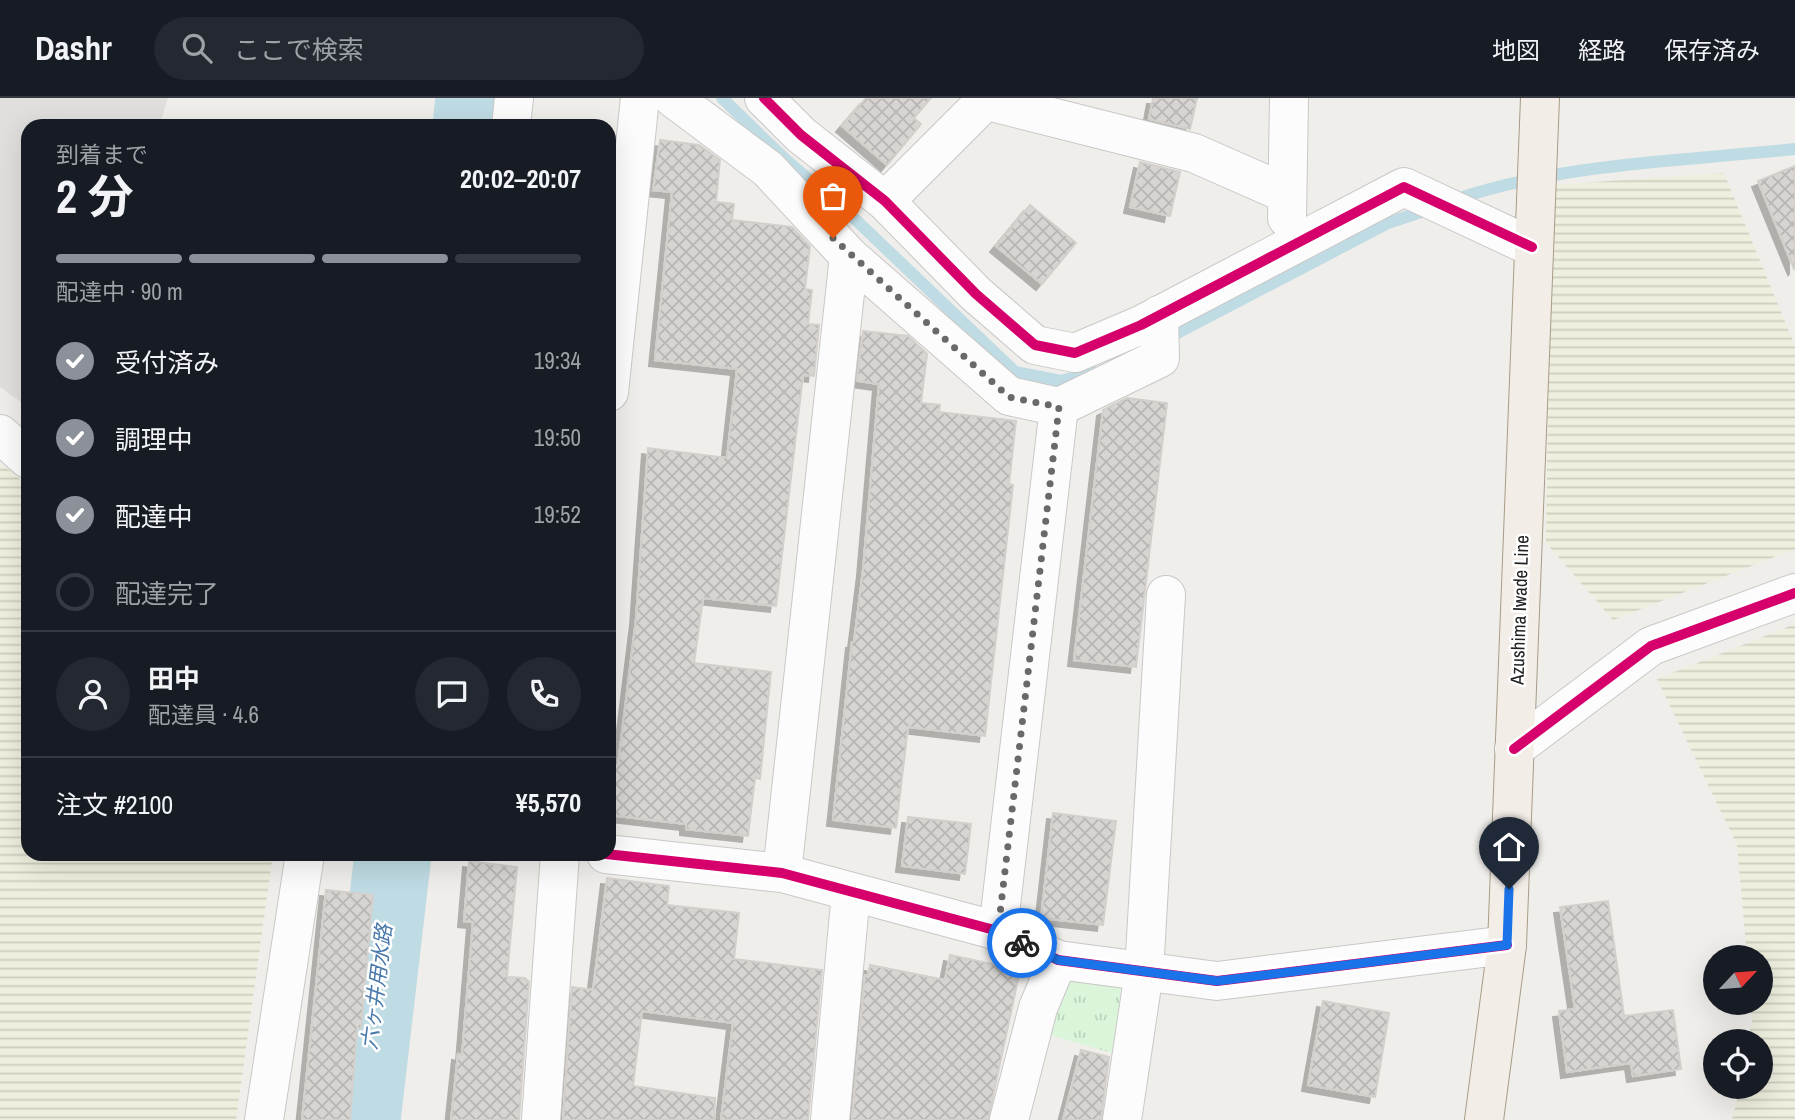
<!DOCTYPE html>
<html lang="ja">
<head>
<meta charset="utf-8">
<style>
  :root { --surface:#171b24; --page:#242831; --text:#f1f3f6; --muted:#9ea1a6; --line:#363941; --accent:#8c9099 }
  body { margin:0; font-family:"Archivo Narrow","Noto Sans JP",sans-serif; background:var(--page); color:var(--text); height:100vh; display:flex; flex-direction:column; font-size:26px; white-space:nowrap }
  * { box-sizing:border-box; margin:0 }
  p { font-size:23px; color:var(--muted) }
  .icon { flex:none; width:38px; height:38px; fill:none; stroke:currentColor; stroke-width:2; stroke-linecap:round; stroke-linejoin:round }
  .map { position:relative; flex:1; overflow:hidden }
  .drawer { position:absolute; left:21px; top:21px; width:595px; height:742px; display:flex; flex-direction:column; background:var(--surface); border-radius:21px; box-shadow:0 7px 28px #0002 }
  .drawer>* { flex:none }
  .needle { width:46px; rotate:64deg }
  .fabs { position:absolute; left:1703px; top:847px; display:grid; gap:14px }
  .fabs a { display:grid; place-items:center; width:70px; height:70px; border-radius:50%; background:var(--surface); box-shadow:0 7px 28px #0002; font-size:35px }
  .pin { position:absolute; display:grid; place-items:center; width:60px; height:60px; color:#fff; margin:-72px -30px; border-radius:50% 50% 50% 0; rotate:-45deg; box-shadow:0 0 7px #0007 }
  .pin .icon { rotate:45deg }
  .courier { position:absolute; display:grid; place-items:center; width:70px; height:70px; margin:-35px; border:5px solid #1a73e8; border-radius:50%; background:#fff; color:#222; box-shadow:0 2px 9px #0007 }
  .head em { font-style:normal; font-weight:700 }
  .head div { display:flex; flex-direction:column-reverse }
  .head { display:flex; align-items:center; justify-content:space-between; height:119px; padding:0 35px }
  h1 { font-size:46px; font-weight:700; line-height:52px }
  .bar { display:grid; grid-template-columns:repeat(4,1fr); gap:10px 7px; align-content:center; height:84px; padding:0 35px }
  .bar i { height:9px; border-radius:5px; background:var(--line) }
  .bar .current { background:var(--accent) }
  .bar p { grid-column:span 4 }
  .line { display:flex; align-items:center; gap:18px; padding:0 35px; border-top:2px solid var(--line) }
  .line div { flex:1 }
  .round { display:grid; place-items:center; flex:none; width:74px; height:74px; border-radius:37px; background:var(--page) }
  ol { padding:0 35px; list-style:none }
  li { display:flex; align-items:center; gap:21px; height:77px }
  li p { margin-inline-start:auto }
  li .icon { padding:7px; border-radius:50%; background:var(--accent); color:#fff; stroke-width:4 }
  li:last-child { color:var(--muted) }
  li i { width:38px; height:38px; border:4px solid var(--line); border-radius:50% }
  header { display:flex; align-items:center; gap:42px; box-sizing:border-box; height:98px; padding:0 35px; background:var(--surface); border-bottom:2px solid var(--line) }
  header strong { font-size:33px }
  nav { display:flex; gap:38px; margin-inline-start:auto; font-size:24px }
  .search { width:490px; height:63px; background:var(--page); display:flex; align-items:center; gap:18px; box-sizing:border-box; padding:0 24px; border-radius:38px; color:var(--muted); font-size:26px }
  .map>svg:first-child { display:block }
  .farmland { fill:url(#farmland-rules) }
  .park { fill:url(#park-tufts) }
  .parking { fill:#e0dfde }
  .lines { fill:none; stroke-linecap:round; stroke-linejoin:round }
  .stream { stroke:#bfdbe3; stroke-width:12 }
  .river { stroke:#bfdbe3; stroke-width:77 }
  .building { fill:url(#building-cross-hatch); stroke:#d3d0cc; stroke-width:2; filter:url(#shadow) }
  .minor-casing { stroke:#c9c8c7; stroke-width:40 }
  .major-casing { stroke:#a79c86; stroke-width:40 }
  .minor { stroke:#fdfcfc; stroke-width:38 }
  .major { stroke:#f3ede7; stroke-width:38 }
  .cycleway-casing { stroke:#fff; stroke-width:15 }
  .cycleway { stroke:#d6006c; stroke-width:10 }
  .done { stroke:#6a6968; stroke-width:7; stroke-dasharray:0 12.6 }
  .route { stroke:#1a73e8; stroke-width:9 }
  .labels { text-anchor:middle; stroke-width:5; stroke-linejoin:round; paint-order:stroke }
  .street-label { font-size:19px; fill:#222; stroke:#fff }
  .water-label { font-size:21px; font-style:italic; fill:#4a7aab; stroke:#fff }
</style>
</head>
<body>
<header>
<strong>Dashr</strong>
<div class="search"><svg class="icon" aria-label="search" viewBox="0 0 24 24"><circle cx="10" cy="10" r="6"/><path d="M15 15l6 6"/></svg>ここで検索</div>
<nav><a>地図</a><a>経路</a><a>保存済み</a></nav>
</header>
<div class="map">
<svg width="1795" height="1022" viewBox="0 0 1795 1022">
  <defs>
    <pattern id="farmland-rules" width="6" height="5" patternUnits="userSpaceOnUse" patternTransform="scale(1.75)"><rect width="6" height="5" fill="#efefdf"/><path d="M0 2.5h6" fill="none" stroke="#cdcdbf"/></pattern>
    <pattern id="park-tufts" width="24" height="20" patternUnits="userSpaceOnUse" patternTransform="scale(1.75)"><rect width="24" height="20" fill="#daf5da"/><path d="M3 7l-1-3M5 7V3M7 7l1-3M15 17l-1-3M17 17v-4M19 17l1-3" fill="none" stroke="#bbd2bb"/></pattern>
    <pattern id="building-cross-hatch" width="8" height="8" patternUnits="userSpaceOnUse" patternTransform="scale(1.75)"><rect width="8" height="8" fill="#d7d4d2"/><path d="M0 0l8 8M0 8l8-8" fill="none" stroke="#b8b6b4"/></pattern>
    <filter id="shadow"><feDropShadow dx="-6" dy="6" stdDeviation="0" flood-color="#0004"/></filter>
  </defs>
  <rect width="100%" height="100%" fill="#f0eeeb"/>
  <!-- farmland -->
  <g class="farmland">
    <path d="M1724,75l71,173v203l-182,71 -67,-77 5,-358z"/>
    <path d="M0,366l17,11 11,18v361h245l-37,266h-236z"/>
    <path d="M1795,526v496h-63l8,-33h20v-46h-12l4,-21 -2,-17h10v-46h-13l-10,-112 -80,-166z"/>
  </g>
  <!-- park -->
  <path class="park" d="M1063,880l68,10 -12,67 -76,-22z"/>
  <!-- parking -->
  <path class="parking" d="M0,0h168l-9,28h-131v281l-28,-20z"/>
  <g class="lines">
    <!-- stream -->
    <g class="stream">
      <path d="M722,0l63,61 72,62 158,151 46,9 32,-9"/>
      <path d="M1454,102c108,-37 228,-39 341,-51"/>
      <path d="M1164,242l224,-117 42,-14"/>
    </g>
    <!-- river -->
    <g class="river">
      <path d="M471,28l3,-28"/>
      <path d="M362,1022l31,-266"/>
    </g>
  </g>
  <!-- building -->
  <g class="building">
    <path d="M866,0h65l-17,20 7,6 -34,41 -45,-39z"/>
    <path d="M1153,0h44l-7,31 -41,-10z"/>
    <path d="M660,42l39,5 21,15 -4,42 18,2 -2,16 60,7 18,19 -5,43 7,1 -4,34 11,1 -5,51 -11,-1 -27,231 -73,-8 -9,65 77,9 -11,107 -5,-1 -7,58 -62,-7v-5l-77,-9 4,-50h5l18,-146 12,-171 79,10 10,-89 -82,-9 17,-168 -19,-2z"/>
    <path d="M1140,64l40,10 -10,44 -40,-9z"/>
    <path d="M1795,68v102l-1,1 -36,-88z"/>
    <path d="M1030,107l46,38 -34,41 -46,-38z"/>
    <path d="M863,233l45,5 19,18 -6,49 19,2 -1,7 77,9 -7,63 4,1 -28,251 -77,-9 -12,101 -63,-8 19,-178h2l9,-72 16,-186 -22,-3z"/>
    <path d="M1127,300l40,5 -31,264 -62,-7 29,-250z"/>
    <path d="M1053,715l63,8 -13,104 -62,-7z"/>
    <path d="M908,719l63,7 -6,50 -63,-8z"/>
    <path d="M469,763l48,6 -10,110 18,1 4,4 -10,138h-68l7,-66 4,1 11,-133 -9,-1z"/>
    <path d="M607,780l62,8 -2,19 72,8 -5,46 88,11 -14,150h-87l12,-97 -91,-12 -9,75 82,12 -1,22h-151l9,-133 21,3z"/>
    <path d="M326,792l47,5 -12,133h-4l-7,92h-48z"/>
    <path d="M1608,803l16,115 49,-6 8,59 -48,7 -2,-13 -64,9 -8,-61 16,-2 -15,-102z"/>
    <path d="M950,857l70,15 -32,150h-136l13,-145h3l2,-10 75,15z"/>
    <path d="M1323,903l66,12 -14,84 -67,-12z"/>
    <path d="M1081,952l28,7 -8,63h-38z"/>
  </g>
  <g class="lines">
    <defs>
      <g id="minor">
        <path d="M673,0l95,71 81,87 -67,617"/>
        <path d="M764,0l37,37 84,66 91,93 59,51 40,8 66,-28 263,-138 128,60"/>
        <path d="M988,3l206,52 93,41"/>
        <path d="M511,28l3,-28"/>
        <path d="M885,103l103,-103"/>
        <path d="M1287,120l2,-120"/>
        <path d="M849,158l160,140 50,11 -61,524"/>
        <path d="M609,294l31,-294"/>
        <path d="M1059,309l101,-49 -1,-43"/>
        <path d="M0,336l28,25"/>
        <path d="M1514,651l137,-103 144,-53"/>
        <path d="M606,756l176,19 216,58 60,29 159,21 290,-36"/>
        <path d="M264,1022l41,-266"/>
        <path d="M541,1022l19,-266"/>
        <path d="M830,1022l21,-228"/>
        <path d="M1009,1022l29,-112 20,-48"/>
        <path d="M1122,1022l22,-148 22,-377"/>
      </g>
      <path id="major" d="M1484,1022l23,-175 33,-847"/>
    </defs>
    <!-- minor casing -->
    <use href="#minor" class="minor-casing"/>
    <!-- major casing -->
    <use href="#major" class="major-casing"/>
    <!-- minor -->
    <use href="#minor" class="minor"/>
    <!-- major -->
    <use href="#major" class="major"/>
    <defs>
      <g id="cycleway">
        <path d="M764,0l37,37 84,66 91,93 59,51 40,8 66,-28 263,-138 128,60"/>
        <path d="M1514,651l137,-103 144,-53"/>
        <path d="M606,756l176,19 216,58 60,29 159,21 290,-36"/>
      </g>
    </defs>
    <!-- cycleway casing -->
    <use href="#cycleway" class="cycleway-casing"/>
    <!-- cycleway -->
    <use href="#cycleway" class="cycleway"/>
  </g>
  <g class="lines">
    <!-- done -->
    <path class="done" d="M833,140l176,159 50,10 -61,524 24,12"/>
    <!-- route -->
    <path class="route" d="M1022,845l36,17 159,21 290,-36 2,-56"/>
  </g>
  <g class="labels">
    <!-- street labels -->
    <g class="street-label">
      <text transform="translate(1519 512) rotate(-88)" y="7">Azushima Iwade Line</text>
    </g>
    <!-- water labels -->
    <g class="water-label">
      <text transform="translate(377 889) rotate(-83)" y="7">六ヶ井用水路</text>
    </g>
  </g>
</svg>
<div class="fabs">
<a><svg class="needle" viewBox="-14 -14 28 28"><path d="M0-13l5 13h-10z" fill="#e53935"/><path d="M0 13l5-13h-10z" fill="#9ea1a6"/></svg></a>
<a><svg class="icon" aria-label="locate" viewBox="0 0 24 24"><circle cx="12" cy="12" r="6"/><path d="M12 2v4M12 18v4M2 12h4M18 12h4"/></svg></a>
</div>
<div class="pin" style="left:833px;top:140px;background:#ea580c"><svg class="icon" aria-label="bag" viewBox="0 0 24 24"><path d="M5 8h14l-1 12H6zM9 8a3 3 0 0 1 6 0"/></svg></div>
<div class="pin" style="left:1509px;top:791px;background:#1f2937"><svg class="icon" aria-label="home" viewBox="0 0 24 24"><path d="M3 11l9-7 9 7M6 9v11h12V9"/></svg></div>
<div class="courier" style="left:1022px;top:845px"><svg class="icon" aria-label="bike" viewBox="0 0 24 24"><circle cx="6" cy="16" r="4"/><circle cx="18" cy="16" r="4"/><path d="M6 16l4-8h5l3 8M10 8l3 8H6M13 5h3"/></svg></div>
<section class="drawer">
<div class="head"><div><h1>2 分</h1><p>到着まで</p></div><em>20:02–20:07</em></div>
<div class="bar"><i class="current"></i><i class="current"></i><i class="current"></i><i></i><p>配達中 · 90 m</p></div>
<ol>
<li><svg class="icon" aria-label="check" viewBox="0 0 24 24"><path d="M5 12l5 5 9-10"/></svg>受付済み<p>19:34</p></li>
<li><svg class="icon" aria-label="check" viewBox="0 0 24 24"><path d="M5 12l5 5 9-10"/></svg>調理中<p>19:50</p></li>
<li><svg class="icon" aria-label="check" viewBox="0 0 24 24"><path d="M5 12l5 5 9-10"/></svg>配達中<p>19:52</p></li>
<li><i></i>配達完了</li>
</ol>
<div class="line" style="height:126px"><a class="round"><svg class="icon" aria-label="person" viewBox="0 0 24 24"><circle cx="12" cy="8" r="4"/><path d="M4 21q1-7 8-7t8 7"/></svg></a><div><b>田中</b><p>配達員 · 4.6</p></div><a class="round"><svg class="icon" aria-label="chat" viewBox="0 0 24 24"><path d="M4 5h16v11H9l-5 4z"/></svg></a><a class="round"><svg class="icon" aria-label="phone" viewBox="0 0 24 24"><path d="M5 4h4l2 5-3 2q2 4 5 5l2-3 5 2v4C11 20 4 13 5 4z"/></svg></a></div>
<div class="line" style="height:91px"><div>注文 #2100</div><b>¥5,570</b></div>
</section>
</div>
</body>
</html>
